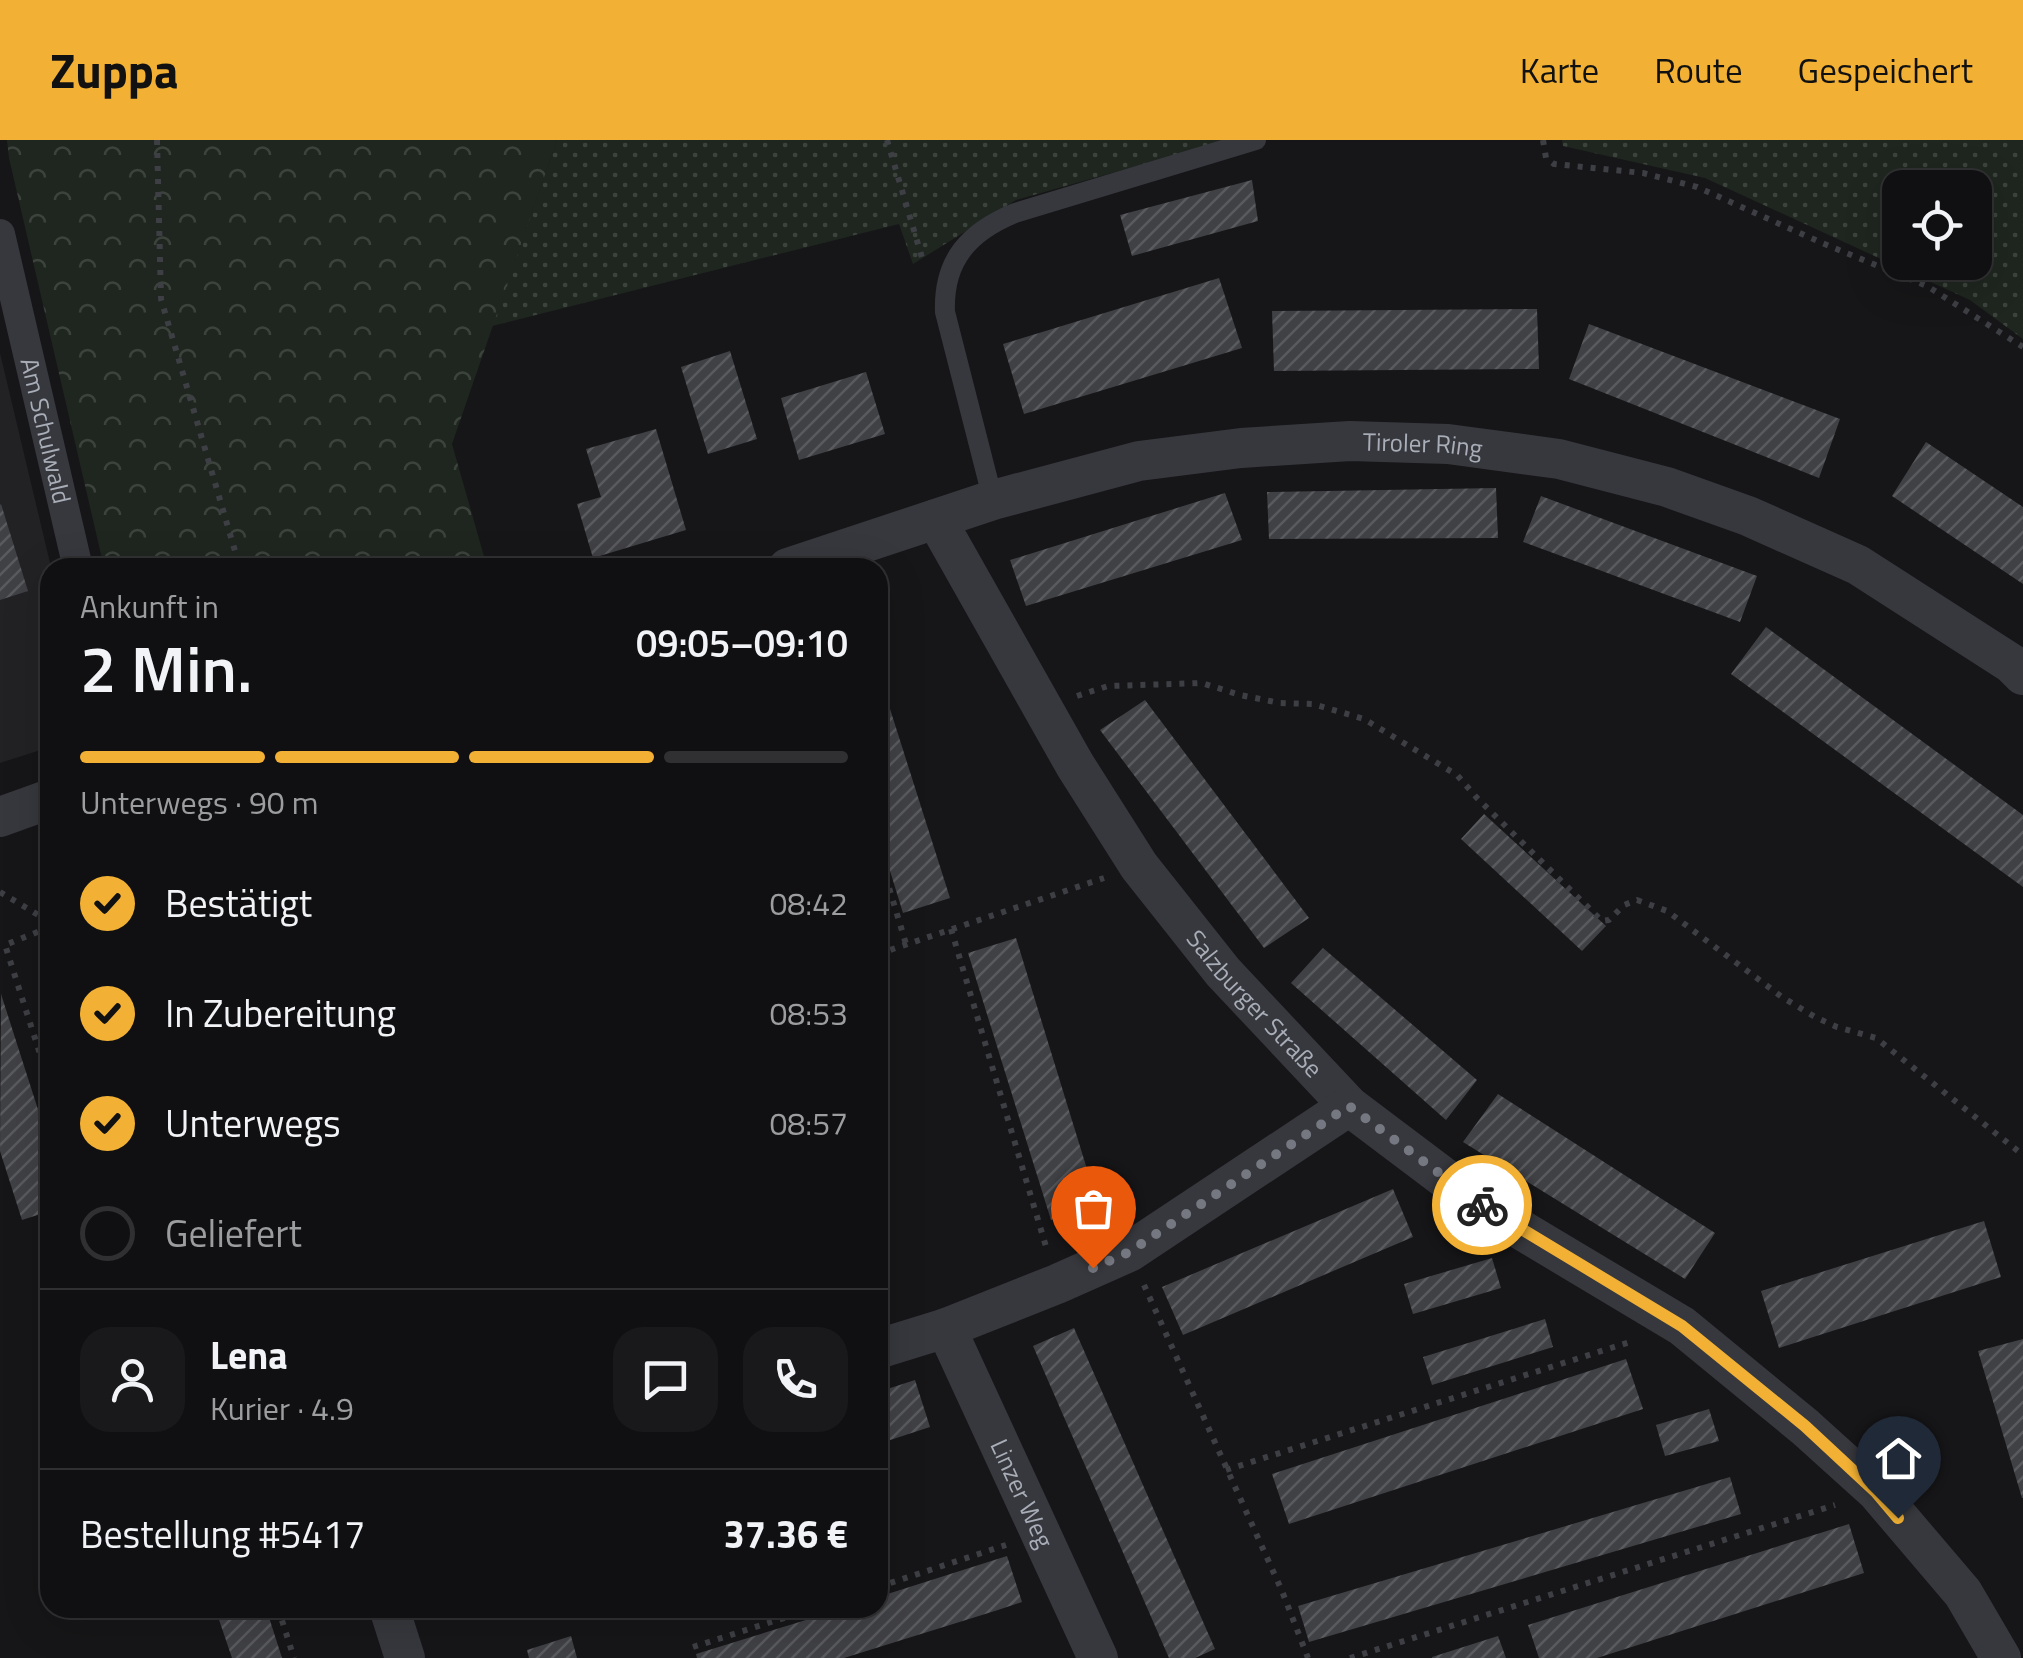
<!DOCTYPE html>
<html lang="de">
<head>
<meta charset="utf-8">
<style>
  :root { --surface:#101012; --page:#19191b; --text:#f1f3f6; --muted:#9c9d9f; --line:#303032; --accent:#f2b134 }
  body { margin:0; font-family:"Titillium Web",sans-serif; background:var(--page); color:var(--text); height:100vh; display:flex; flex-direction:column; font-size:38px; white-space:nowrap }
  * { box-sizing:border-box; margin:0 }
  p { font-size:32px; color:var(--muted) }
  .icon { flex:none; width:55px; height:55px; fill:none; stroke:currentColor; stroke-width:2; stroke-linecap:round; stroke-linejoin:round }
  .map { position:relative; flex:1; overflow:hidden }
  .panel { position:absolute; left:40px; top:418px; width:848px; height:1060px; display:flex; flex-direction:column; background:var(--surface); border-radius:30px; box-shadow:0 10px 40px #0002,0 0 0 2px var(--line) }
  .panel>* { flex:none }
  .buttons { position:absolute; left:1882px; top:30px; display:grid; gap:20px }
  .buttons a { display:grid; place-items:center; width:110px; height:110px; border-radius:20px; background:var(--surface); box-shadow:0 10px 40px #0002,0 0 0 2px var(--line); font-size:50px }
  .pin { position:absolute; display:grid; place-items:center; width:85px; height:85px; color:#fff; margin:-102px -42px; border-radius:50% 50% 50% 0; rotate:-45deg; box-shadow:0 0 10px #0007 }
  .pin .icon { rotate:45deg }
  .courier { position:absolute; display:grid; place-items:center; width:100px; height:100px; margin:-50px; border:8px solid #f2b134; border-radius:50%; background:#fff; color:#222; box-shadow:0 2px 12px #0007 }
  .head em { font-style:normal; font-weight:600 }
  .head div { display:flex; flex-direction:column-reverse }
  .head { display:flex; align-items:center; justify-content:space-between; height:170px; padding:0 40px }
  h1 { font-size:65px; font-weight:600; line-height:75px }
  .bar { display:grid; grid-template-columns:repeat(4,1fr); gap:15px 10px; align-content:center; height:120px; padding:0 40px }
  .bar i { height:12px; border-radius:8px; background:var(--line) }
  .bar .on { background:var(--accent) }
  .bar p { grid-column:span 4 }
  .line { display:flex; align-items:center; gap:25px; padding:0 40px; border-top:2px solid var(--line) }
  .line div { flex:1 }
  .round { display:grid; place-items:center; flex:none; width:105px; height:105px; border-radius:30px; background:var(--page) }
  ol { padding:0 40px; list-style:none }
  li { display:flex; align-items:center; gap:30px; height:110px }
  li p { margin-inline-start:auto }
  li .icon { padding:10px; border-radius:50%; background:var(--accent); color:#111; stroke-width:4 }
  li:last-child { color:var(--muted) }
  li i { width:55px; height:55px; border:5px solid var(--line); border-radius:50% }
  header { display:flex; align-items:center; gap:60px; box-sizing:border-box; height:140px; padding:0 50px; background:var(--accent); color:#111 }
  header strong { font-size:48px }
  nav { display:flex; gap:55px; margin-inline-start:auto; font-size:35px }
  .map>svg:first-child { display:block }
  .built { fill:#222225 }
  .grass { fill:url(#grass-dots); fill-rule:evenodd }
  .forest { fill:url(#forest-crowns) }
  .building { fill:url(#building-hatch) }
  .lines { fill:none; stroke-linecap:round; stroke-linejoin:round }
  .path { stroke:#3d3f44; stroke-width:6; stroke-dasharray:5 8; stroke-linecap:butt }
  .service { stroke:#37383d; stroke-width:20 }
  .pedestrian { stroke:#37383d; stroke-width:30 }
  .minor { stroke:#37383d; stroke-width:40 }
  .done { stroke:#757880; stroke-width:10; stroke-dasharray:0 18 }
  .route { stroke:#f2b134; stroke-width:12 }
  .labels { text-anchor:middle; stroke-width:8; stroke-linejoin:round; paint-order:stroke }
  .street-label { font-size:25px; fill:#a8adb8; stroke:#111113 }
</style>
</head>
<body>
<header>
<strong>Zuppa</strong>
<nav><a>Karte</a><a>Route</a><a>Gespeichert</a></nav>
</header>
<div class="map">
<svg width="2023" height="1518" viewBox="0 0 2023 1518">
  <defs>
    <pattern id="grass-dots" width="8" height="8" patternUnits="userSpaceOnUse" patternTransform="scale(2.5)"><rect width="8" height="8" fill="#1e261f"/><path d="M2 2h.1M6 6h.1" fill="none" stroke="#3c433d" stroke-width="1.8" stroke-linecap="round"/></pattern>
    <pattern id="forest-crowns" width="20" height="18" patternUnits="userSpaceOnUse" patternTransform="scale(2.5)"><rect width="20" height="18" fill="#1e261f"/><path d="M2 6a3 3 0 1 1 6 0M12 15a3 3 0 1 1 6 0" fill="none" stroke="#3c433d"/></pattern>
    <pattern id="building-hatch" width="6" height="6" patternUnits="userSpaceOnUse" patternTransform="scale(2.5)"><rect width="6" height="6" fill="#404145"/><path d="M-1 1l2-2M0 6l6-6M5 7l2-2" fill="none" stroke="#595a5e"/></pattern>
  </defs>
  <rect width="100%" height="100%" fill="#161618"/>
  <!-- built -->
  <path class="built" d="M0,213l51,214 -1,180 -50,16z"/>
  <!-- grass -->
  <g class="grass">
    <path d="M557,0h672l-213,60 -103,64 -14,-40 -407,102z"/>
    <path d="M1562,0h461v199l-53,-39 -265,-122 -142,-32zM1900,48h75v74h-75z"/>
  </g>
  <!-- forest -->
  <path class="forest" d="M7,0h550l-105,304 35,123h-383l-95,-409z"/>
  <!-- building -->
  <g class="building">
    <path d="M1252,40l6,41 -126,35 -12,-41z"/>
    <path d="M1219,138l23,70 -218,66 -21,-70z"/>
    <path d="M1537,169l2,60 -265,2 -2,-60z"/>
    <path d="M1589,184l251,95 -21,59 -250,-99z"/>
    <path d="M730,211l27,88 -49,15 -27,-87z"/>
    <path d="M866,232l19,62 -86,26 -18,-62z"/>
    <path d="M656,289l30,101 -93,28 -16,-54 24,-7 -15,-48z"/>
    <path d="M1926,302l97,65v77l-131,-88z"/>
    <path d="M1496,348l2,50 -229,1 -2,-47z"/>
    <path d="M1225,353l17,47 -216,66 -16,-46z"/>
    <path d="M1541,356l216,80 -17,46 -217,-80z"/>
    <path d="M1,364l27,87 -28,9v-95z"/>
    <path d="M1766,487l257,188v72l-292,-213z"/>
    <path d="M878,531l72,227 -47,15 -25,-81z"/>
    <path d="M1145,560l164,218 -45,30 -164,-218z"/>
    <path d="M1484,674l122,112 -24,25 -121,-112z"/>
    <path d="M1016,798l82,267 -47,15 -83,-267z"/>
    <path d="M1323,808l154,132 -31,40 -155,-137z"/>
    <path d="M1,854l49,153v64l-28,9 -22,-69z"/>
    <path d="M1498,954l217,139 -30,46 -222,-137z"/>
    <path d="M1393,1049l20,48 -230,98 -21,-48z"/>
    <path d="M1984,1081l17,56 -222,71 -18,-57z"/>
    <path d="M1492,1118l9,30 -88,26 -9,-30z"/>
    <path d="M1545,1179l8,28 -121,38 -9,-28z"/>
    <path d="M1074,1188l141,321 -20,9h-26l-136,-312z"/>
    <path d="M2023,1199v159h-1l-44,-147z"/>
    <path d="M1626,1219l17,50 -354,115 -17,-50z"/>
    <path d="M915,1240l15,47 -52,17v-52z"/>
    <path d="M1709,1269l10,32 -54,15 -9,-31z"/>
    <path d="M1730,1337l11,37 -432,128 -11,-36z"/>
    <path d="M1849,1384l15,49 -267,85h-58l-11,-33z"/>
    <path d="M1007,1416l15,46 -24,8 -154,48h-147l-1,-4 149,-46h33v-11z"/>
    <path d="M215,1468h51l16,50h-50z"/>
    <path d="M571,1496l6,22h-48l-2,-8z"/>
    <path d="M1498,1496l8,22h-74v-1z"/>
  </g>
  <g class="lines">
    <!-- path -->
    <g class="path">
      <path d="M157,0l4,159 79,269"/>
      <path d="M887,0l36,121"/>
      <path d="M1543,0l3,18 8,6 89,9 54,14 125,56 105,43 96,61"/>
      <path d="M1077,556l31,-10 94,-3 38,12 40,8 33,1 51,15 93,56 20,23 125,123 7,-1 15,-15 13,-5 30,11 115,86 33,20 22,10 39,11 147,117"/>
      <path d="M878,711l28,93"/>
      <path d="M0,752l50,30"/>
      <path d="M50,787l-45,18 45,140"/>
      <path d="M951,789l96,321"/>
      <path d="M878,814l226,-76"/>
      <path d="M1144,1145l138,306 26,67"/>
      <path d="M1226,1330l407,-129"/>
      <path d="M878,1447l128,-42"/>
      <path d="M278,1468l16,50"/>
      <path d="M693,1507l122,-39"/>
      <path d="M1350,1518l485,-153"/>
    </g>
    <!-- service -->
    <path class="service" d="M993,360l-48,-188c-2,-52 24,-80 70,-99l241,-73"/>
    <!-- pedestrian -->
    <path class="pedestrian" id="s1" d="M0,94l78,334"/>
    <!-- minor -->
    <g class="minor">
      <path id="s2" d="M936,379l139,246 64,101 84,106 126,134 134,101 199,119 123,101 72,65 86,101 38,65"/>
      <path id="s3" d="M788,428l205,-68 146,-39 102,-13 109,-7 98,3 111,15 108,28 81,29 110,49 154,99 11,11"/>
      <path d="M0,677l50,-18"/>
      <path id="s4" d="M946,1188l152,330"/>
      <path d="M878,1209l68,-21 111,-44 72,-32 220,-146"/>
      <path d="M389,1468l16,50"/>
    </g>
  </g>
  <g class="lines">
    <!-- done -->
    <path class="done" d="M1093,1128l36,-16 220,-146 133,99"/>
    <!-- route -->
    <path class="route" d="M1482,1065l200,121 123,100 71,66 22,26"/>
  </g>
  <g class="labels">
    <!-- street labels -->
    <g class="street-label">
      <text dy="9" stroke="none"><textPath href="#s1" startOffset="202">Am Schulwald</textPath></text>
      <text dy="9" stroke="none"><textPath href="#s3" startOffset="652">Tiroler Ring</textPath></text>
      <text dy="9" stroke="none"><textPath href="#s2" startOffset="582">Salzburger Straße</textPath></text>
      <text dy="9" stroke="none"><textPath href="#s4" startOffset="182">Linzer Weg</textPath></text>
    </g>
  </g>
</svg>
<div class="buttons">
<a><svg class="icon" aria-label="locate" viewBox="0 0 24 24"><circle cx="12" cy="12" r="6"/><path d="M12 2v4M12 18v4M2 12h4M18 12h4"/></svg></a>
</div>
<div class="pin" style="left:1093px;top:1128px;background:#ea580c"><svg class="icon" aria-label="bag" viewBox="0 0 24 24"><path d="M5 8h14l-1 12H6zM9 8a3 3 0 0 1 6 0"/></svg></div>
<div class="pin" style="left:1898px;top:1378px;background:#1f2937"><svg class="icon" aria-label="home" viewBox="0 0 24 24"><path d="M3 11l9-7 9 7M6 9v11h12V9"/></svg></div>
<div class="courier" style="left:1482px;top:1065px"><svg class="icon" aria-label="bike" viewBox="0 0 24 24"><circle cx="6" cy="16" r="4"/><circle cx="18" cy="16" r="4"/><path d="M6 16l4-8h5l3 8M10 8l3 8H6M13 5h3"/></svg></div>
<section class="panel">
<div class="head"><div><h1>2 Min.</h1><p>Ankunft in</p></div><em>09:05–09:10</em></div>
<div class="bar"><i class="on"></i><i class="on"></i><i class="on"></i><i></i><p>Unterwegs · 90 m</p></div>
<ol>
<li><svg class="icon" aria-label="check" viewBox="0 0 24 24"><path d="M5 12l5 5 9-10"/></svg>Bestätigt<p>08:42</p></li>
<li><svg class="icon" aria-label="check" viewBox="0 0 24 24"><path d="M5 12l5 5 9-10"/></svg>In Zubereitung<p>08:53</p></li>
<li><svg class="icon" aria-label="check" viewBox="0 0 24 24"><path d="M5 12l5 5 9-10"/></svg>Unterwegs<p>08:57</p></li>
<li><i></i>Geliefert</li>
</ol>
<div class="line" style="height:180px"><a class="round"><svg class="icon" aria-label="person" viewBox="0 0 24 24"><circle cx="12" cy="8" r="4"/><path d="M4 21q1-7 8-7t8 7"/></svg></a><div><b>Lena</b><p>Kurier · 4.9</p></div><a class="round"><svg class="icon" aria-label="chat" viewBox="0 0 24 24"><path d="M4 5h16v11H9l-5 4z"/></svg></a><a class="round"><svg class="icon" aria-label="phone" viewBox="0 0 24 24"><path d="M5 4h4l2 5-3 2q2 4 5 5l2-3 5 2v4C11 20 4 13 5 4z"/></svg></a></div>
<div class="line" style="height:130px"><div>Bestellung #5417</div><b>37.36 €</b></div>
</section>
</div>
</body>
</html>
